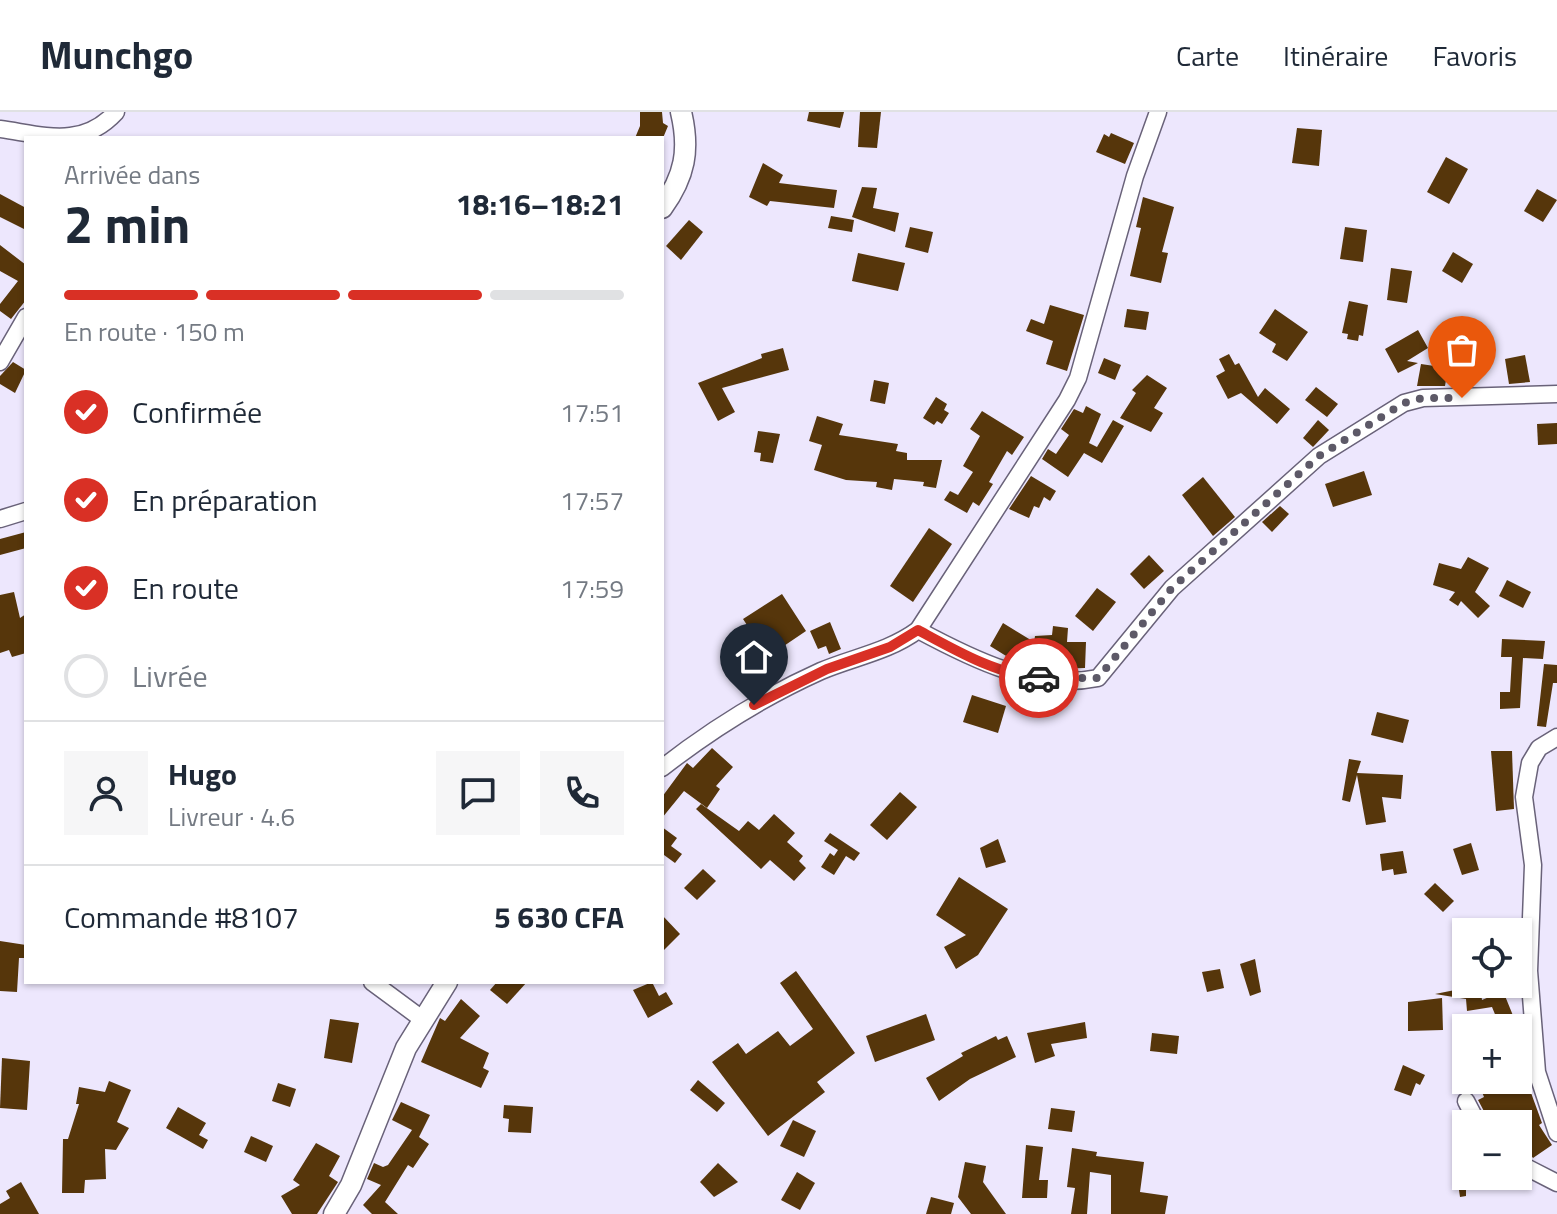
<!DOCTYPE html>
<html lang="fr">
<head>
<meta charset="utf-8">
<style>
  :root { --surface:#fff; --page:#f6f6f7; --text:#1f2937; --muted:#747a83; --line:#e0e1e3; --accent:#d93025 }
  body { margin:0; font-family:"Titillium Web",sans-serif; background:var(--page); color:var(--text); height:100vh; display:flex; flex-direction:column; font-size:30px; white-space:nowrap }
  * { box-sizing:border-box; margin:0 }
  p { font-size:26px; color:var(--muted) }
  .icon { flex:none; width:44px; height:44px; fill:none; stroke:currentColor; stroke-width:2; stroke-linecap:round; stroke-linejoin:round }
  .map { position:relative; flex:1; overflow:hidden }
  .side { position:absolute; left:24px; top:24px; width:640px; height:848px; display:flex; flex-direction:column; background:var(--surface); border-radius:0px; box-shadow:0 2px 6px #0004 }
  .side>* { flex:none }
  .fabs { position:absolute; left:1452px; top:806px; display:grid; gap:16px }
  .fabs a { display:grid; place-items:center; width:80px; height:80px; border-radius:0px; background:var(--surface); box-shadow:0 2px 6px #0004; font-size:40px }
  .pin { position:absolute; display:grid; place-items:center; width:68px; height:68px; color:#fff; margin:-82px -34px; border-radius:50% 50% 50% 0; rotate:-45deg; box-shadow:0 0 8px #0007 }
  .pin .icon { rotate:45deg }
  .courier { position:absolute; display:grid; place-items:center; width:80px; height:80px; margin:-40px; border:6px solid #d93025; border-radius:50%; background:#fff; color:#222; box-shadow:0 2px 10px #0007 }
  .headline em { font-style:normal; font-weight:700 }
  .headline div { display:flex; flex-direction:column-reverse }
  .headline { display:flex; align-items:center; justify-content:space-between; height:136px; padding:0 40px }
  h1 { font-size:52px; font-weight:700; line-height:60px }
  .bar { display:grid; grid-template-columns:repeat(4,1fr); gap:12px 8px; align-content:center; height:96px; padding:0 40px }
  .bar i { height:10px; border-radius:6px; background:var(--line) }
  .bar .active { background:var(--accent) }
  .bar p { grid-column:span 4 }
  .line { display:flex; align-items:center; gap:20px; padding:0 40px; border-top:2px solid var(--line) }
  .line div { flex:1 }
  .round { display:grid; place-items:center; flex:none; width:84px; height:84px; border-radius:0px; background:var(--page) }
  ol { padding:0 40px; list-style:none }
  li { display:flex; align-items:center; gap:24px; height:88px }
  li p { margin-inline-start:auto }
  li .icon { padding:8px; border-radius:50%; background:var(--accent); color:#fff; stroke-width:4 }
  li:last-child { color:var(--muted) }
  li i { width:44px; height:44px; border:4px solid var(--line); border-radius:50% }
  header { display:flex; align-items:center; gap:48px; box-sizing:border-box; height:112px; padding:0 40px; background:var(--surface); border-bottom:2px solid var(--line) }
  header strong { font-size:38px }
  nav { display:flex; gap:44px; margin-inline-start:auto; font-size:28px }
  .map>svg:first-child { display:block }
  .building { fill:#56360b }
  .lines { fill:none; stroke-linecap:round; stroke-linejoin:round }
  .minor-casing { stroke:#696279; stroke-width:19 }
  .tertiary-casing { stroke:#696279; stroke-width:23 }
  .minor { stroke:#fff; stroke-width:16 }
  .tertiary { stroke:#fff; stroke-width:20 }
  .done { stroke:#5d5967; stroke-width:8; stroke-dasharray:0 14.4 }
  .route { stroke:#d93025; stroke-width:10 }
</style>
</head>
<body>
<header>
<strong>Munchgo</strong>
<nav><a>Carte</a><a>Itinéraire</a><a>Favoris</a></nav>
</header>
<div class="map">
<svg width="1557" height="1102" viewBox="0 0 1557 1102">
  <rect width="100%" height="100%" fill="#ede7fd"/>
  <!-- building -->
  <g class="building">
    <path d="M640,0h22l1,11 5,3 -5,12h-28l5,-12z"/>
    <path d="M809,0h35l-4,16 -33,-7z"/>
    <path d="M860,0h21l-4,36 -19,-1z"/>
    <path d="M1297,16l25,2 -3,36 -27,-3z"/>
    <path d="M1111,21l23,10 -9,21 -29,-12 8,-18 5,3z"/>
    <path d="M1446,45l22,12 -19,35 -22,-12z"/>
    <path d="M763,51l20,12 -4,8 58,7 -3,18 -64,-7 -3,5 -18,-9z"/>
    <path d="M862,75l15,1 -4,20 26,5 -4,19 -43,-15z"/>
    <path d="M1537,77l20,11 -14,22 -19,-11z"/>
    <path d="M0,82l26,14v22l-26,-13z"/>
    <path d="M1143,85l31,10 -12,45 6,1 -7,30 -31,-7 11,-48 -5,-1z"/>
    <path d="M831,104l23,4 -2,12 -24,-4z"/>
    <path d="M689,108l14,12 -22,28 -15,-14z"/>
    <path d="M910,115l23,5 -5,21 -23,-6z"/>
    <path d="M1345,115l22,3 -4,32 -23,-3z"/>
    <path d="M0,133l26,20v35l-15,19 -11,-8v-7l18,-23 -18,-10z"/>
    <path d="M1453,140l20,12 -11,19 -20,-12z"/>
    <path d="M858,141l47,10 -7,28 -46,-10z"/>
    <path d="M1391,156l21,3 -5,32 -20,-3z"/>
    <path d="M1349,189l19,4 -5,31 -4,-1 -1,6 -11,-2 1,-5 -6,-1z"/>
    <path d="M1050,193l34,10 -17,56 -21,-7 7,-23 -27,-10 5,-12 13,5z"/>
    <path d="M1127,197l22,3 -3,18 -22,-3z"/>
    <path d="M1275,197l33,23 -21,29 -15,-9 4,-8 -17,-11z"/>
    <path d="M1418,218l10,18 -21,13 11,2 -20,10 -13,-24z"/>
    <path d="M783,236l6,22 -67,18 13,24 -17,9 -20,-38 64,-25 -1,-4z"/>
    <path d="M1229,242l6,11 4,-2 19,34 7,-9 25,21 -13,15 -36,-31 -13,6 -12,-23 9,-5 -6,-12z"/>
    <path d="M1525,243l5,27 -21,2 -4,-25z"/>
    <path d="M1104,246l17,7 -6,15 -17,-7z"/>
    <path d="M13,250l13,8 -11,23 -15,-9v-8z"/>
    <path d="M1421,252l27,4 -3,18h-28z"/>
    <path d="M1147,263l20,13 -13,20 9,5 -12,19 -31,-14 16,-25 -4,-3z"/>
    <path d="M874,268l15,3 -4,21 -15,-3z"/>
    <path d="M1316,275l22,17 -11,13 -22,-17z"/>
    <path d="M936,285l11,7 -3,6 5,3 -7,11 -5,-3 -3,4 -11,-7z"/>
    <path d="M1086,294l15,8 -12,29 8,4 16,-27 11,6 -22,37 -18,-10 -16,24 -26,-18 6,-10 8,5 13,-19 -8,-6 13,-20 9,4z"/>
    <path d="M982,299l42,26 -12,18 -5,-4 -18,31 4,2 -14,22 -6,-4 -6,11 -23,-13 6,-9 8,4 15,-23 -10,-6 17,-30 -10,-7z"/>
    <path d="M817,304l26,8 -4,11 59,9 -2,7 11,2v7h35l-6,28 -13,-2 1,-4 -30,-3 -2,11 -16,-3 1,-5 -31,-2 -32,-10 8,-25 -13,-4z"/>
    <path d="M1318,308l11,10 -16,17 -10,-9z"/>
    <path d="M1557,311v21l-19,1 -1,-21z"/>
    <path d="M758,319l22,3 -7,29 -13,-2 1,-8 -7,-1z"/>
    <path d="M1364,359l8,24 -39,12 -8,-23z"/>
    <path d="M1031,364l25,15 -6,10 -6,-4 -5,11 -5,-2 -5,12 -20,-9z"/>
    <path d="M1203,365l32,40 -22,19 -31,-41z"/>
    <path d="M1280,394l9,8 -17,18 -10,-10z"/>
    <path d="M929,416l23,16 -39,58 -23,-16z"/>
    <path d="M26,420v16l-26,7v-16z"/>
    <path d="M1149,443l15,16 -20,18 -14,-15z"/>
    <path d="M1468,445l21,11 -14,24 15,14 -12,12 -17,-17 -3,5 -9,-6 6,-8 -22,-7 6,-22 22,6z"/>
    <path d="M1507,468l24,12 -8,16 -24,-12z"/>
    <path d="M1097,476l19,14 -23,29 -18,-15z"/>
    <path d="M14,480l6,26 6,-4v39l-14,4 -3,-7 -9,3v-58z"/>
    <path d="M782,482l24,37 -46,31 -13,-20 8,-5 -12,-18z"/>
    <path d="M830,510l11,27 -12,5 -3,-8 -8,3 -8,-18z"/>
    <path d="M1003,511l31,19 1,-6 17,-1 1,-9 15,2 -1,14h19l-1,26 -33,1 -20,-3 1,-9 -20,-2 -2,4 -21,-13z"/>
    <path d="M1502,527l43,2 -2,18 -20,-1 -3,50 -20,1v-17h10l2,-35h-11z"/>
    <path d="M1544,552l13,1v18h-4l-7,44 -9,-1z"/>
    <path d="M972,583l34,11 -8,27 -35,-11z"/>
    <path d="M1377,600l32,8 -6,23 -32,-8z"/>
    <path d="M712,636l21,19 -17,19 4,3 -13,19 -23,-17 -22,27v-21l25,-34 6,5z"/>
    <path d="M1491,639h21l2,58 -18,2z"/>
    <path d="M1349,647l12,2 -4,12 46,2 -2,24 -19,-2 4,25 -20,3 -9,-50 -7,27 -8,-2z"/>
    <path d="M900,680l17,15 -30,33 -17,-15z"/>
    <path d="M701,692l38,27 9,-10 11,9 15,-16 21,19 -8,9 16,14 -4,5 7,7 -12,13 -24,-21 -9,9 -65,-60z"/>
    <path d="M662,715l15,11 -6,8 11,8 -7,9 -11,-8 -2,3z"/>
    <path d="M830,721l30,20 -6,8 -8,-5 -12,19 -13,-8 9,-14 4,3 4,-6 -14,-9z"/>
    <path d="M998,727l8,23 -20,6 -6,-20z"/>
    <path d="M1471,731l8,27 -17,5 -9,-26z"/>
    <path d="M1403,739l4,22 -13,2 -1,-6 -11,2 -2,-17z"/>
    <path d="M703,757l13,12 -19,19 -13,-12z"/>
    <path d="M959,765l49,32 -30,46 -22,14 -12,-22 22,-12 -30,-20z"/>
    <path d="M1435,771l19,18 -11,11 -19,-18z"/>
    <path d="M662,803l18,19 -18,18z"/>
    <path d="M0,829l26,4v13h-7l-2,34 -17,-1z"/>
    <path d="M1255,847l6,33 -11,4 -10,-32z"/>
    <path d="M1220,857l4,19 -17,4 -5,-20z"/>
    <path d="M796,859l59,82 -38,29 8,10 -57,44 -56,-74 26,-19 8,11 32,-23 12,15 23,-17 -33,-46z"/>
    <path d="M497,870h30l-20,22 -17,-14z"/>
    <path d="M652,870l7,14 7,-4 7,12 -25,14 -15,-28z"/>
    <path d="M1480,873l2,15 21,-9 11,27 -15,6 -7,-17 -25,4 -1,-12 -31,-5z"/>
    <path d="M1442,886l1,32 -35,1v-29z"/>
    <path d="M461,887l19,17 -20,22 29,15 -6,15 6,3 -8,17 -60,-26 19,-44 5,3z"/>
    <path d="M926,902l9,26 -60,22 -9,-26z"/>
    <path d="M330,907l29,4 -7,40 -28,-5z"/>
    <path d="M1085,910l2,16 -36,6 4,12 -20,7 -8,-30z"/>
    <path d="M1152,921l27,3 -2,18 -27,-3z"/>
    <path d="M996,924l2,4 9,-4 9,21 -46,22 -31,22 -13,-23 37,-22 -2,-3z"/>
    <path d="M1518,945l24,66 -3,2 13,20 -19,13 -15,-19v-15h-13l-8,-14 -11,5 -8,-15 6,-3 -4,-10 17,-7h21z"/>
    <path d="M2,946l28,3 -3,49 -27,-2z"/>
    <path d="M1403,953l22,10 -5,10 -4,-2 -5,13 -17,-6z"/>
    <path d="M698,968l27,23 -8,9 -27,-22z"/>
    <path d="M109,969l22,9 -14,32 12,6 -13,22 -11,-1 1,30 -21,1 -1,13h-22l1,-54h5l11,-35h-3l3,-17 26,5z"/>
    <path d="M278,971l18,6 -6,18 -18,-6z"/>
    <path d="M401,990l29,13 -11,22 10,7 -16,24 -5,-3 -23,37 13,12h-26l-9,-9 18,-20 -14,-6 7,-16 9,4 5,-2 24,-35 -20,-10z"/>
    <path d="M504,993l29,2 -2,26 -23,-1 1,-13 -6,-1z"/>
    <path d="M178,995l28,16 -7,12 9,5 -5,9 -37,-21z"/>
    <path d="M1051,996l24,3 -3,21 -24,-3z"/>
    <path d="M793,1008l23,11 -12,26 -24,-11z"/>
    <path d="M251,1024l22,10 -7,16 -22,-10z"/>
    <path d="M316,1031l24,13 -11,20 9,6 -21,32h-25l-11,-18 19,-11 -7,-5z"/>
    <path d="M1026,1033l17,2 -4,33h9l-1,18h-25z"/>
    <path d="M1072,1036l25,4 -1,4 48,6 -4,30 28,4 -3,18h-54v-39l-21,-3 -3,42h-16l4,-26 -8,-1z"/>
    <path d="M965,1050l21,4 -3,16 23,32h-35l-13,-17z"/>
    <path d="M1466,1050v14h12l2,12 -14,2v6l-6,1 -5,-34z"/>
    <path d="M718,1051l20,19 -24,15 -14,-15z"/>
    <path d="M797,1060l18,11 -15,27 -19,-10z"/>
    <path d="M21,1070l18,32h-39v-10l10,-6 -4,-7z"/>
    <path d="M931,1085l23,6 -3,11h-25z"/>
  </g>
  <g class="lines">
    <defs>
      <g id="minor">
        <path d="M0,17c44,6 82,20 116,-17"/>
        <path d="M0,250l26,-45"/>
        <path d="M0,407l26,-8"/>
        <path d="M918,518c54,29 117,61 180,48l74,-90 147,-132 85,-53 19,-5 134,-4"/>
        <path d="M1557,625l-18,11 -9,15 -6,34 9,68 -4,106 8,101 20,61"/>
        <path d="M662,656c50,-39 101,-71 159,-97 33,-14 67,-19 97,-41l149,-230 11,-22 57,-202 23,-64"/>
        <path d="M372,870l50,37"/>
        <path d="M1466,989l12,23"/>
        <path d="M1518,1051l39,20"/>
      </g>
      <g id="tertiary">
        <path d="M662,96c23,-32 28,-58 19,-96"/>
        <path d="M334,1102l17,-29 55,-137 41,-66"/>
      </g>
    </defs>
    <!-- minor casing -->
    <use href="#minor" class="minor-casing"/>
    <!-- tertiary casing -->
    <use href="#tertiary" class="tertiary-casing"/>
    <!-- minor -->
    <use href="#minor" class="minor"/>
    <!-- tertiary -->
    <use href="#tertiary" class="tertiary"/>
  </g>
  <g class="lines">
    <!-- done -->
    <path class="done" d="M1039,566h59l74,-90 147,-132 85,-53 19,-5h39"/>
    <!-- route -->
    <path class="route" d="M754,593l73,-36 63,-22 28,-17c37,20 78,44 121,48"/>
  </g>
</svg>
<div class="fabs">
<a><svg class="icon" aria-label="locate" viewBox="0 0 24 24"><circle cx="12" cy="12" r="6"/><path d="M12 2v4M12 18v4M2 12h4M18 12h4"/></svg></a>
<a>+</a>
<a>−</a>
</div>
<div class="pin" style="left:1462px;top:286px;background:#ea580c"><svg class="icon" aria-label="bag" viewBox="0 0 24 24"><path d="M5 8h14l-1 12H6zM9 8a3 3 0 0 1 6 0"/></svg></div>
<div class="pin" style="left:754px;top:593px;background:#1f2937"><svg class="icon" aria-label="home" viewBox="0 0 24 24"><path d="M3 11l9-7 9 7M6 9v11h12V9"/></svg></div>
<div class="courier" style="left:1039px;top:566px"><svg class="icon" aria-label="car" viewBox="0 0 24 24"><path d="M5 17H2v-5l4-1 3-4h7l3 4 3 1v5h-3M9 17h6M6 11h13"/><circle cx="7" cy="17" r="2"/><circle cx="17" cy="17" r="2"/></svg></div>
<section class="side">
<div class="headline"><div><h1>2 min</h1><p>Arrivée dans</p></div><em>18:16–18:21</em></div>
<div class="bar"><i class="active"></i><i class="active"></i><i class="active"></i><i></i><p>En route · 150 m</p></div>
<ol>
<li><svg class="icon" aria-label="check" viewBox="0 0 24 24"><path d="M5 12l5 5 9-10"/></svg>Confirmée<p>17:51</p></li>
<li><svg class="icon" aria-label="check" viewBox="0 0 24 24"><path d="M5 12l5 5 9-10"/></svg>En préparation<p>17:57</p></li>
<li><svg class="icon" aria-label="check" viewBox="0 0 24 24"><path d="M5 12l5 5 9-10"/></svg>En route<p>17:59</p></li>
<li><i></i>Livrée</li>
</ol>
<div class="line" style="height:144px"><a class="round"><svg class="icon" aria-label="person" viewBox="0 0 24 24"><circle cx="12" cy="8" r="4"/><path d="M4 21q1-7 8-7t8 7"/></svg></a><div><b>Hugo</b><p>Livreur · 4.6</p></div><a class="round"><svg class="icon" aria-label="chat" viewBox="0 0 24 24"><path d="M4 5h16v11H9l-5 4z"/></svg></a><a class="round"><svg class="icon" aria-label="phone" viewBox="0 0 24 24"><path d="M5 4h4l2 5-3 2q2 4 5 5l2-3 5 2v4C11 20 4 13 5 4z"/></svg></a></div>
<div class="line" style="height:104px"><div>Commande #8107</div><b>5 630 CFA</b></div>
</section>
</div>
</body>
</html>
